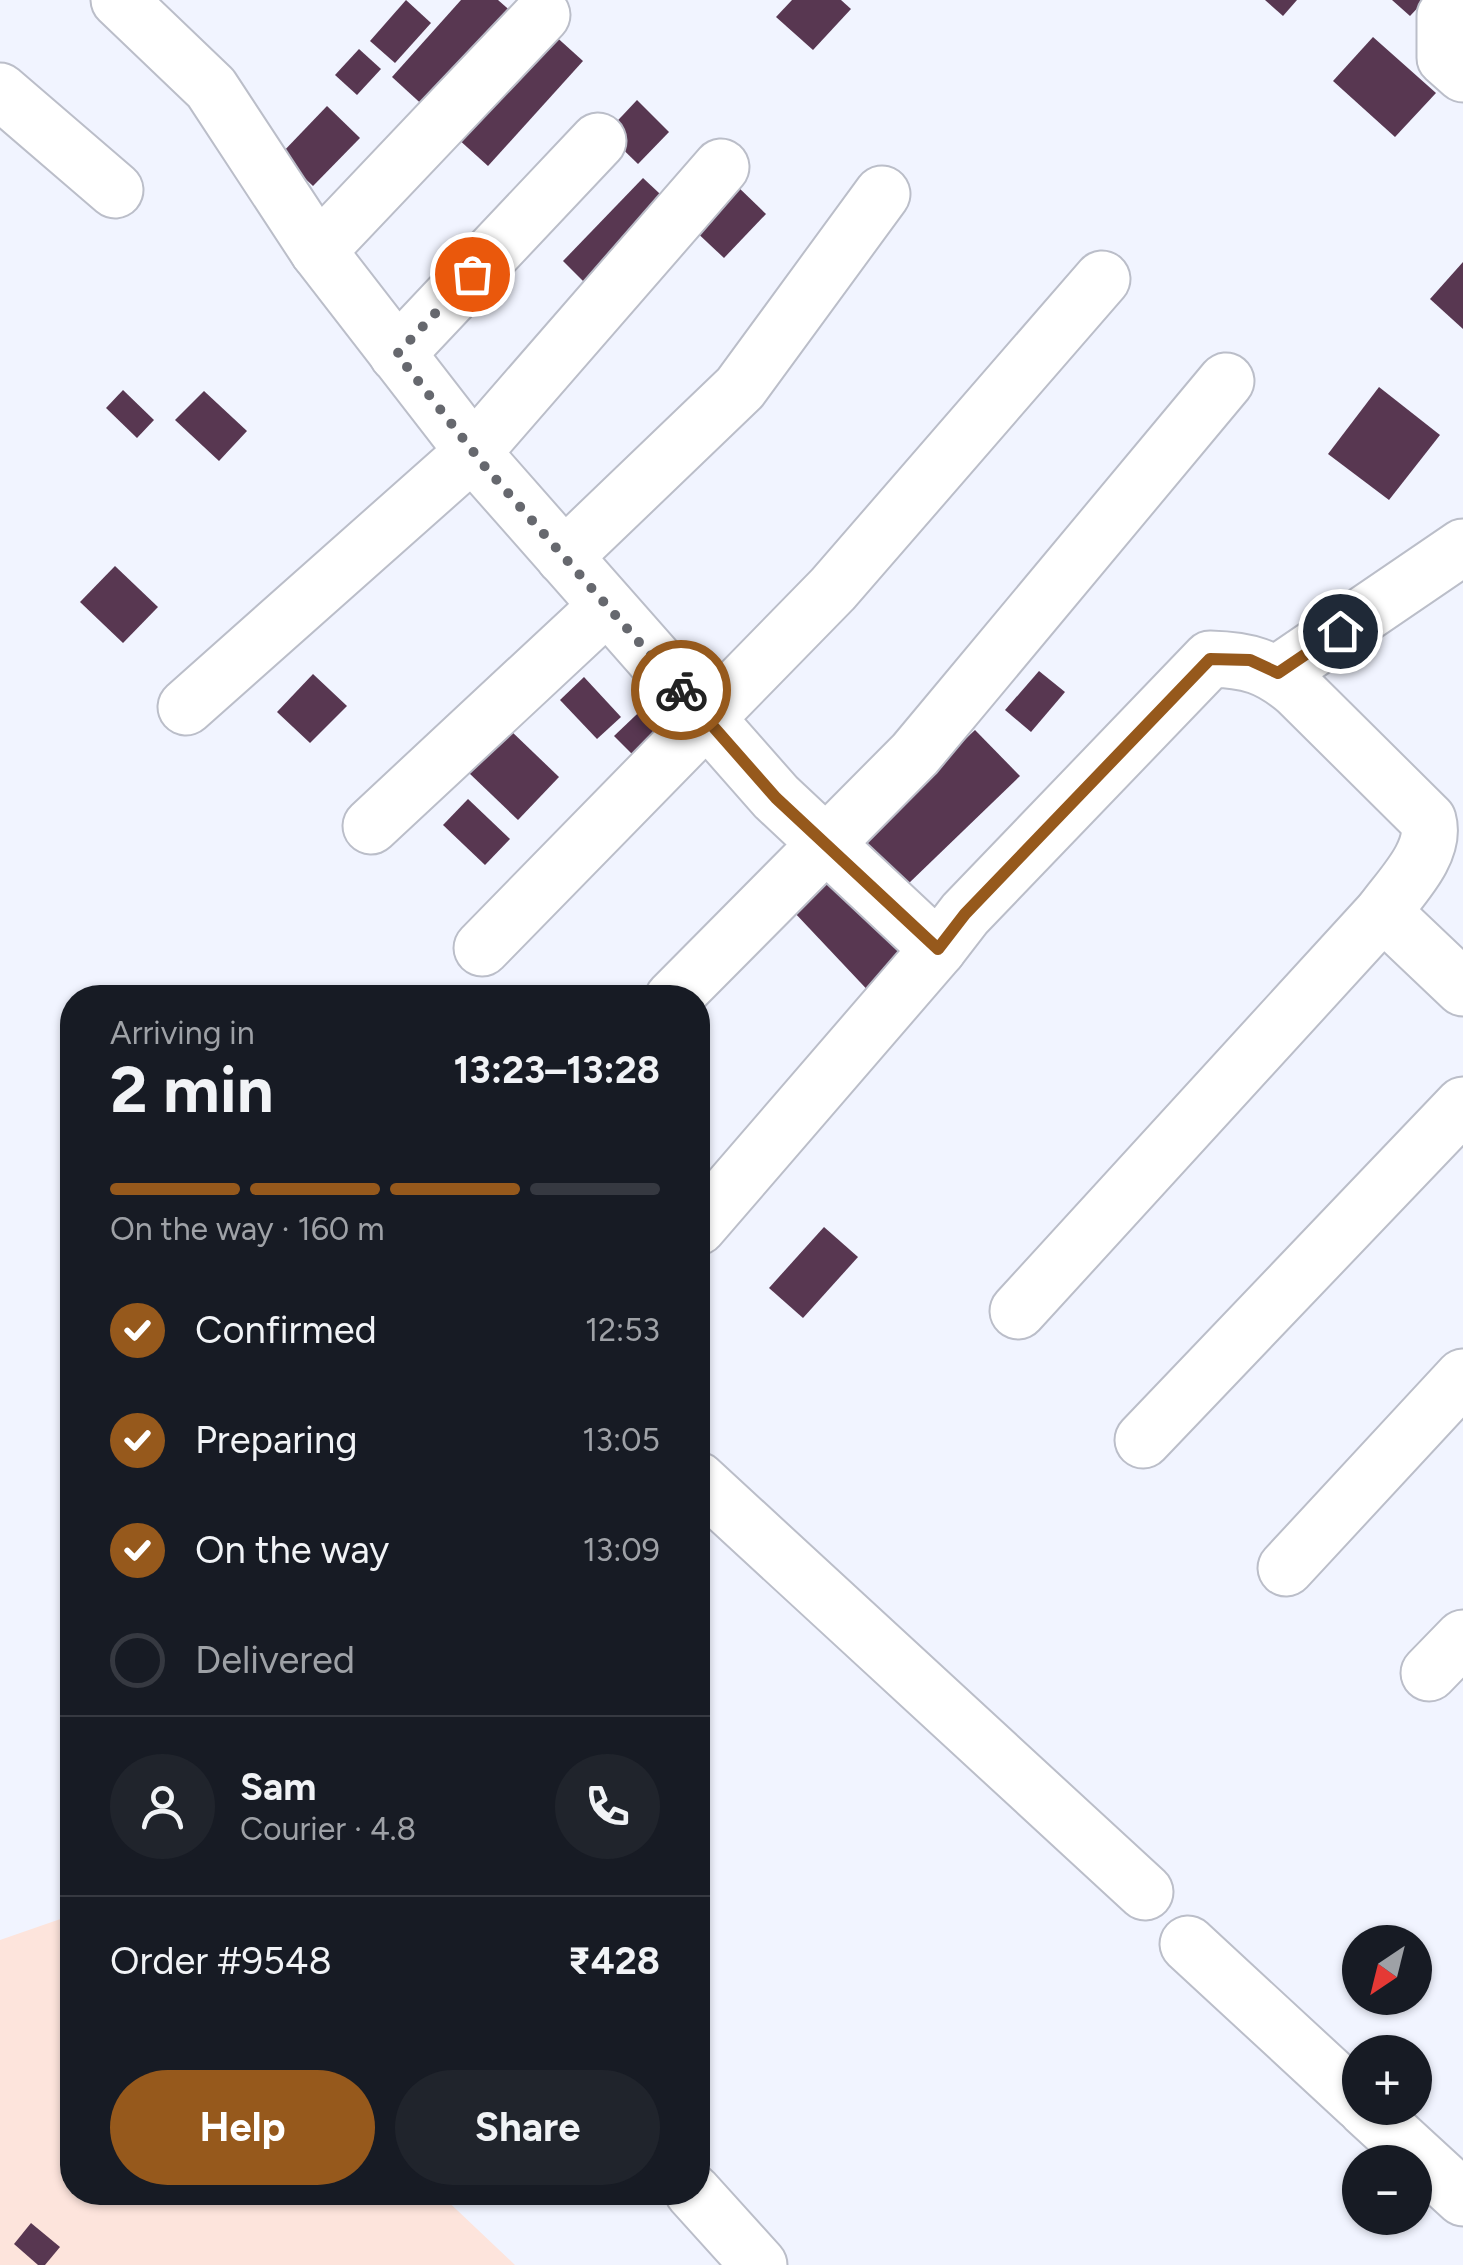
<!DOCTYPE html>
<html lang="en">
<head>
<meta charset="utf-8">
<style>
  :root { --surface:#171b24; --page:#20242c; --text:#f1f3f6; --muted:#9ea1a6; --line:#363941; --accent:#96591c }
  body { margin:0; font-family:Figtree,sans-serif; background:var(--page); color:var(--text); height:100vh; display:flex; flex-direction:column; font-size:38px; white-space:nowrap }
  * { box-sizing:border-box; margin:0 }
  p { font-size:32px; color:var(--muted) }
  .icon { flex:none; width:55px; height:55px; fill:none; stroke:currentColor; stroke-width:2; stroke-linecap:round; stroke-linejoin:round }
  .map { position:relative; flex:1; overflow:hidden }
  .sheet { position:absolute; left:60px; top:985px; width:650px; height:1220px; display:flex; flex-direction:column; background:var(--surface); border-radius:40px; box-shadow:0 2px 8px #0004 }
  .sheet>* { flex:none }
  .needle { width:65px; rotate:215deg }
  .tools { position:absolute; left:1342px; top:1925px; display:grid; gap:20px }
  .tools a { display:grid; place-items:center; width:90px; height:90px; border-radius:50%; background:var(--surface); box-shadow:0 2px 8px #0004; font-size:50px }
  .pin { position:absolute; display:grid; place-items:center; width:85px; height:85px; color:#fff; margin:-42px; border:5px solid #fff; border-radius:50%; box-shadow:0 2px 10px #0007 }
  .courier { position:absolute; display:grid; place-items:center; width:100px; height:100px; margin:-50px; border:8px solid #96591c; border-radius:50%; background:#fff; color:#222; box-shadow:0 2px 12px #0007 }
  .overview em { font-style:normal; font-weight:700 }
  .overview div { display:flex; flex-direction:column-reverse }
  .overview { display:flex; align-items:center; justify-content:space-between; height:170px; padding:0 50px }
  h1 { font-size:65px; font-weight:700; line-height:75px }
  .bar { display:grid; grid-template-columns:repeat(4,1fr); gap:15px 10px; align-content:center; height:120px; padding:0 50px }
  .bar i { height:12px; border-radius:8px; background:var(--line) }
  .bar .selected { background:var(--accent) }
  .bar p { grid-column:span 4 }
  .line { display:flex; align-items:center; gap:25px; padding:0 50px; border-top:2px solid var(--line) }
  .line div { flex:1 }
  .round { display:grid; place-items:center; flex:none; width:105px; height:105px; border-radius:52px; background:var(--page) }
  ol { padding:0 50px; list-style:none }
  li { display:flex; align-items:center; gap:30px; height:110px }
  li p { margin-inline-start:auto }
  li .icon { padding:10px; border-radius:50%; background:var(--accent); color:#fff; stroke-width:4 }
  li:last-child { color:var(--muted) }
  li i { width:55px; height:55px; border:5px solid var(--line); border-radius:50% }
  .button { display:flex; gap:20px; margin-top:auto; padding:20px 50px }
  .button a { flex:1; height:115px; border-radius:60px; background:var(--accent); color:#fff; font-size:40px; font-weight:700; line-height:115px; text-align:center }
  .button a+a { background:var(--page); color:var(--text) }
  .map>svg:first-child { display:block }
  .education { fill:#fde4dc }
  .building { fill:#583751 }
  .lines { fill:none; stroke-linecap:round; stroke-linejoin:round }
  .minor-casing { stroke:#bbbec9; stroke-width:59 }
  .minor { stroke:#fff; stroke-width:55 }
  .done { stroke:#66686e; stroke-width:10; stroke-dasharray:0 18 }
  .route { stroke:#96591c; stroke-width:12 }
</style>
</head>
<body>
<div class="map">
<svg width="1463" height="2265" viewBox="0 0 1463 2265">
  <rect width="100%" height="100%" fill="#f1f4ff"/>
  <!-- education -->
  <path class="education" d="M72,1915v277l367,1 76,72h-515v-325z"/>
  <!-- building -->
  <g class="building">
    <path d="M406,0l25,23 -36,40 -25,-22z"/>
    <path d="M461,0h37l16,14 -86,96 -36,-33z"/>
    <path d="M792,0h49l10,9 -38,41 -37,-33z"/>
    <path d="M1265,0h32l-14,16z"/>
    <path d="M1392,0h33l-15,16z"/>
    <path d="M552,33l31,28 -95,105 -31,-28z"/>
    <path d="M1373,37l63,56 -41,44 -62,-56z"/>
    <path d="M359,49l22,20 -24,26 -22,-20z"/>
    <path d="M637,100l32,32 -31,32 -32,-31z"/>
    <path d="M327,106l33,32 -47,48 -33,-31z"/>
    <path d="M643,178l32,30 -81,84 -31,-31z"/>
    <path d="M735,184l31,30 -42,44 -32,-30z"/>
    <path d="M1463,262v67l-33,-30z"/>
    <path d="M1379,387l61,48 -51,65 -61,-46z"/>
    <path d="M123,390l31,30 -17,18 -31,-30z"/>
    <path d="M204,391l43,40 -28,30 -44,-41z"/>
    <path d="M115,566l43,41 -35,36 -43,-41z"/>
    <path d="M1039,671l26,21 -34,40 -26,-22z"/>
    <path d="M313,674l34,32 -37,37 -33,-31z"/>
    <path d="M584,677l37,40 -24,22 -37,-39z"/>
    <path d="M656,696l21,22 -41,40 -22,-22z"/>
    <path d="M509,729l50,48 -41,43 -50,-48z"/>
    <path d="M975,730l45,46 -113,109 -46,-47z"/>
    <path d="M468,799l42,40 -25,26 -42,-40z"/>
    <path d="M838,868l84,87 -46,44 -83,-88z"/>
    <path d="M824,1227l34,30 -55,61 -34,-30z"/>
    <path d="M31,2223l29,24 -15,18h-7l-24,-21z"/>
  </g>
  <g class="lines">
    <defs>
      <g id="minor">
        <path d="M119,0l92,88 107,163 168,217 290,329 162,152 27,-35 245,-255c38,1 59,7 88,32l130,129c9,32 -27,67 -45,92l80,76"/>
        <path d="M1458,0l-13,16v42l18,16"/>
        <path d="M0,91l115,99"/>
        <path d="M318,251l224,-236"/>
        <path d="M397,354l201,-213"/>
        <path d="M564,557l176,-169 142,-194"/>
        <path d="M1278,673l185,-126"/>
        <path d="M186,707l287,-255 248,-285"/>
        <path d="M371,826l236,-220"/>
        <path d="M482,948l351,-359 269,-310"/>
        <path d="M673,998l242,-244 311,-373"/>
        <path d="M698,1227l240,-278"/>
        <path d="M1018,1311l365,-399"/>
        <path d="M1143,1440l320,-335"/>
        <path d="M698,1480l447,412"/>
        <path d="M1286,1568l177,-191"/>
        <path d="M1429,1673l34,-35"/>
        <path d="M1188,1944l172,159"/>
        <path d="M1365,2108l98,90"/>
        <path d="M693,2192l66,73"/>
      </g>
    </defs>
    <!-- minor casing -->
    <use href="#minor" class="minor-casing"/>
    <!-- minor -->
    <use href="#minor" class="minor"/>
  </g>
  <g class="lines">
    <!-- done -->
    <path class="done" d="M472,274l-75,80 89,114 195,222"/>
    <!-- route -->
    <path class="route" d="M681,690l95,108 162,151 27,-35 245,-255 40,1 28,13 62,-42"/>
  </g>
</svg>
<div class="tools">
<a><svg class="needle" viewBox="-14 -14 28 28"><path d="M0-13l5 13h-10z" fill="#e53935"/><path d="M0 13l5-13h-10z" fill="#9ea1a6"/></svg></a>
<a>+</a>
<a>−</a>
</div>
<div class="pin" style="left:472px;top:274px;background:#ea580c"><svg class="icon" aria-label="bag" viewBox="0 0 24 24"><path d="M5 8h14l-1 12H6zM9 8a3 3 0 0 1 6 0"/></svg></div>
<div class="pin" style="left:1340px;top:631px;background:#1f2937"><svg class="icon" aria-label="home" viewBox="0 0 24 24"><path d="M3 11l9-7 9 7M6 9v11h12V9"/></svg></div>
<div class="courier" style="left:681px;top:690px"><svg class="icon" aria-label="bike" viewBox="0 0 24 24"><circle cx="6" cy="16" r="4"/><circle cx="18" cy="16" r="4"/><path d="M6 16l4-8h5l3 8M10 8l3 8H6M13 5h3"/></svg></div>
<section class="sheet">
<div class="overview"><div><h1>2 min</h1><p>Arriving in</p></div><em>13:23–13:28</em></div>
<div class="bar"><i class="selected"></i><i class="selected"></i><i class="selected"></i><i></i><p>On the way · 160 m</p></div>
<ol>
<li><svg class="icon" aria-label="check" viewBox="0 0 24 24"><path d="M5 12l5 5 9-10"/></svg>Confirmed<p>12:53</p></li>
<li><svg class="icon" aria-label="check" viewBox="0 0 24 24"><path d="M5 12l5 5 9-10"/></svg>Preparing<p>13:05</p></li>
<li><svg class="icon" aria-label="check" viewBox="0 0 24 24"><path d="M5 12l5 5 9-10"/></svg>On the way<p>13:09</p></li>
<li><i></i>Delivered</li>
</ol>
<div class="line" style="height:180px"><a class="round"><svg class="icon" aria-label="person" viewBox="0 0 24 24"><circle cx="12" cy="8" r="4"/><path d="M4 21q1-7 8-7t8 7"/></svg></a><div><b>Sam</b><p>Courier · 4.8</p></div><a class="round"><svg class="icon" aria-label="phone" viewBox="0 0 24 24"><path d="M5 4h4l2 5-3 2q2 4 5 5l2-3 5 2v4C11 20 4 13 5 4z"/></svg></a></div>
<div class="line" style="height:130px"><div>Order #9548</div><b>₹428</b></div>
<div class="button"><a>Help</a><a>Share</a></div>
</section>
</div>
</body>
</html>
